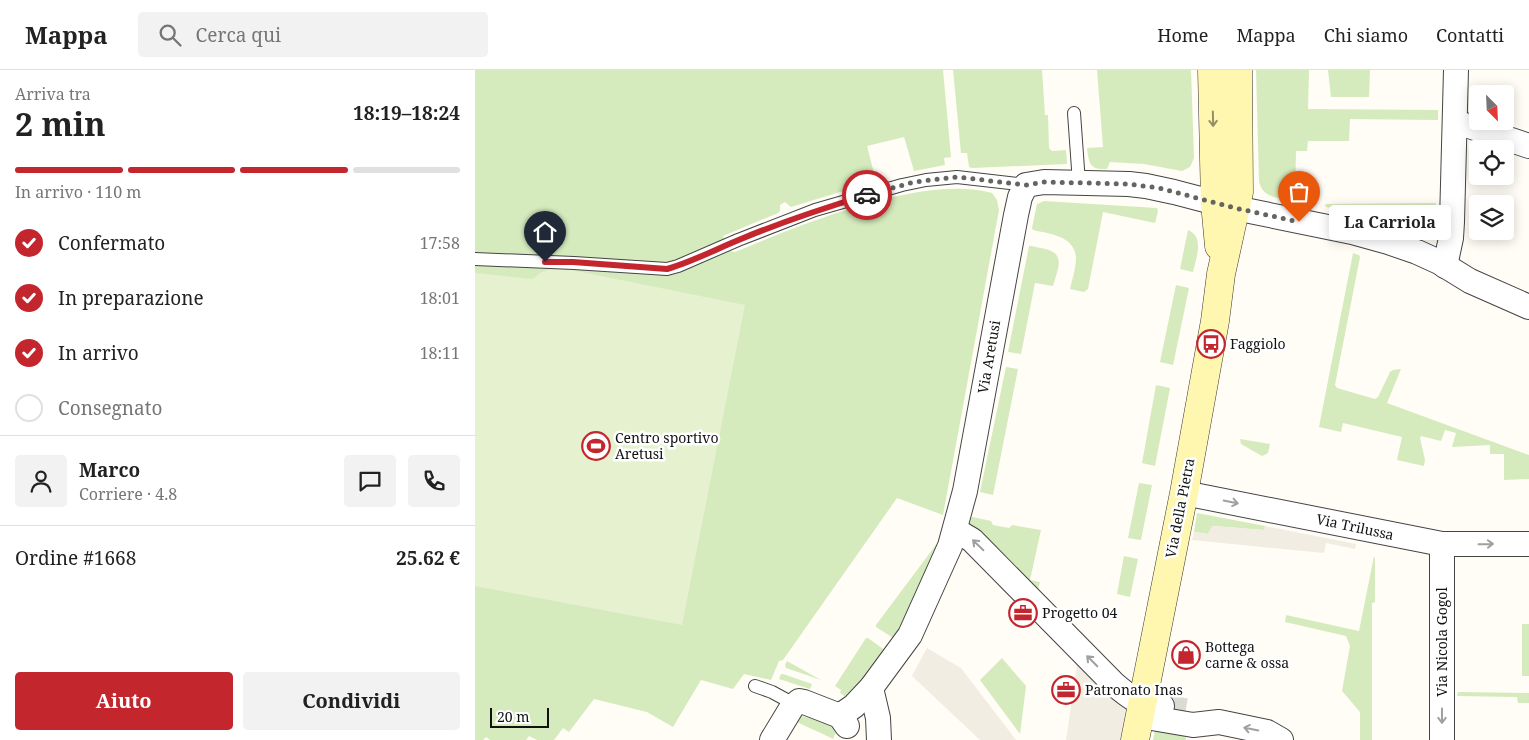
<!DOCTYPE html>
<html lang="it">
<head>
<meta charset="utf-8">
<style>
  :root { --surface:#fff; --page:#f2f2f2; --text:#222; --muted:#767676; --line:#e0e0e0; --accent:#c4262e }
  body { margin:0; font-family:"Noto Serif",serif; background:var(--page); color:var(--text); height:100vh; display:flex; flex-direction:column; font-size:19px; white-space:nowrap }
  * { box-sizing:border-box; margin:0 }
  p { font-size:16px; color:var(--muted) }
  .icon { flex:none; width:28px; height:28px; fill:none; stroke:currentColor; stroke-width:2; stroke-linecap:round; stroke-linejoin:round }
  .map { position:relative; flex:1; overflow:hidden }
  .sheet { display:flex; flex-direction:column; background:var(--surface); width:475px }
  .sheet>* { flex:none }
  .needle { width:32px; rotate:156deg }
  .buttons { position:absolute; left:994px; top:15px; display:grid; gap:10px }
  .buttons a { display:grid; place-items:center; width:45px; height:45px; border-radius:5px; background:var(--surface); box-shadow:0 2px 12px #0003; font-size:25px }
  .scale { position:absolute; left:15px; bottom:12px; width:59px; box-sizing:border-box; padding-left:5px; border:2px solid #111; border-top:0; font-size:14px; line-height:18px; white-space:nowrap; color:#111; -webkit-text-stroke:4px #fff; paint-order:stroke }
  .pin { position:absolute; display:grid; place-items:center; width:42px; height:42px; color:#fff; margin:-51px -21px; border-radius:50% 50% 50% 0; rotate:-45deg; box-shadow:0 0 5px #0007 }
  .pin .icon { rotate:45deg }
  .courier { position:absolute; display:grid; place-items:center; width:50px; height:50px; margin:-25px; border:4px solid #c4262e; border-radius:50%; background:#fff; color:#222; box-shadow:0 1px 6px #0007 }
  .bubble { position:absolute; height:35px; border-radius:5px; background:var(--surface); box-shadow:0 2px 12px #0003; font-size:16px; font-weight:700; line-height:35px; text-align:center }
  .overview em { font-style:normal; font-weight:700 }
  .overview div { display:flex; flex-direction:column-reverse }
  .overview { display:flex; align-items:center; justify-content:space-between; height:85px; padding:0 15px }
  h1 { font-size:32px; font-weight:700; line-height:38px }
  .bar { display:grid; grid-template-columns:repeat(4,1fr); gap:8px 5px; align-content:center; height:60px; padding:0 15px }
  .bar i { height:6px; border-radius:4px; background:var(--line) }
  .bar .selected { background:var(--accent) }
  .bar p { grid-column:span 4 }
  .line { display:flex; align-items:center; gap:12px; padding:0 15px; border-top:1px solid var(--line) }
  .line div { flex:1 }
  .round { display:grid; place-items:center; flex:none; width:52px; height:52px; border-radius:5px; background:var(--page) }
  ol { padding:0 15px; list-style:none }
  li { display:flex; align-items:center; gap:15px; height:55px }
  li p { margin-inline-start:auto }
  li .icon { padding:5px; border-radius:50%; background:var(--accent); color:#fff; stroke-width:4 }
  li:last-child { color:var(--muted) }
  li i { width:28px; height:28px; border:2px solid var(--line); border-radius:50% }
  .action { display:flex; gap:10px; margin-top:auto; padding:10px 15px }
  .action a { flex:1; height:58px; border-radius:5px; background:var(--accent); color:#fff; font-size:20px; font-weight:700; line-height:58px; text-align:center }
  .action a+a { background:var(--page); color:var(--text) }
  header { display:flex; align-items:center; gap:30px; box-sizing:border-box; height:70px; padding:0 25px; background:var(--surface); border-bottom:1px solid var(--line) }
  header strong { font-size:24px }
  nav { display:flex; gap:28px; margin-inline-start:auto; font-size:18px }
  .search { width:350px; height:45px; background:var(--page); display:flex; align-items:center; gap:12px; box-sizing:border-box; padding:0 18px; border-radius:5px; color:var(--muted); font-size:19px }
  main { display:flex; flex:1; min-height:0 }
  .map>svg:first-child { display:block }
  .green { fill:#d5ebbd }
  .pitch { fill:#e6f2cf }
  .plaza { fill:#f1ede2 }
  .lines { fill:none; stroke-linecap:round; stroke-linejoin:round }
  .minor-tunnel { stroke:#dbdad3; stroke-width:24; stroke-dasharray:24 12; stroke-linecap:butt }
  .service-casing { stroke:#444; stroke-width:14 }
  .minor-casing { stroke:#444; stroke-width:26 }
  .secondary-casing { stroke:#333; stroke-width:29 }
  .service { stroke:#fff; stroke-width:12 }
  .minor { stroke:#fff; stroke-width:24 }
  .secondary { stroke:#fff6b0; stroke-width:28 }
  .oneway { stroke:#948f68 }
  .oneway2 { stroke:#a0a0a0 }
  .done { stroke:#646461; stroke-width:5; stroke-dasharray:0 9 }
  .route { stroke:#c4262e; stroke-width:6 }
  .labels { text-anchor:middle; stroke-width:5; stroke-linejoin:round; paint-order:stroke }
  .poi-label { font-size:14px; fill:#111; stroke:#fff; text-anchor:start }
  .street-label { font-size:14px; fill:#111; stroke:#fff }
</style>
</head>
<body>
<header>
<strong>Mappa</strong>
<div class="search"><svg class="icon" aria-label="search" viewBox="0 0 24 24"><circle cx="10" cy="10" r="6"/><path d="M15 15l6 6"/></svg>Cerca qui</div>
<nav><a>Home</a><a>Mappa</a><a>Chi siamo</a><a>Contatti</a></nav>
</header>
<main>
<section class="sheet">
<div class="overview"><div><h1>2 min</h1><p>Arriva tra</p></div><em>18:19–18:24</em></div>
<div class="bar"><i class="selected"></i><i class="selected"></i><i class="selected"></i><i></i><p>In arrivo · 110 m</p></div>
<ol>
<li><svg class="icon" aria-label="check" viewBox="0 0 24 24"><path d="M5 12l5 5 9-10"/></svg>Confermato<p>17:58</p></li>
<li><svg class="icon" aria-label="check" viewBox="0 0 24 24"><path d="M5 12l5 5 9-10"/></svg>In preparazione<p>18:01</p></li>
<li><svg class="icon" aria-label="check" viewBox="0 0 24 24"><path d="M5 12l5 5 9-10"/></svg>In arrivo<p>18:11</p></li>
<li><i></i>Consegnato</li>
</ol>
<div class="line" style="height:90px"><a class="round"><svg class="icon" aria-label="person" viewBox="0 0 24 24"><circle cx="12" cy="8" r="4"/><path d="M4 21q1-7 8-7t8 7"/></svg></a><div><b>Marco</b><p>Corriere · 4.8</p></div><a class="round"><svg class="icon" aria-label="chat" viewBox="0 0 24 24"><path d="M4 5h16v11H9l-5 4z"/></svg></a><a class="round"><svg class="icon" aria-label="phone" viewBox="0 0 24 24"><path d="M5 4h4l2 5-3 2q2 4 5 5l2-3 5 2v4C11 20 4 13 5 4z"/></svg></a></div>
<div class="line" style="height:65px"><div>Ordine #1668</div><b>25.62 €</b></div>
<div class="action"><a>Aiuto</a><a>Condividi</a></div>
</section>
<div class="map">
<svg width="1054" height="670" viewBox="0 0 1054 670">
  <rect width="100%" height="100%" fill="#fffdf5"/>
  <!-- green -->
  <g class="green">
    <path d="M0,0h468l8,87 -7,1 1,7 -31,6 -10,-34 -37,9 9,35 -85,26 -6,-5 -5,3v6l-2,2 -55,23 7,15 5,1c66,-27 187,-78 257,-59l5,7 2,10 -56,305 -46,-17 -114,162 -4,1 -8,19 -27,-6 -11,15 -32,-9 -28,47 -26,-15 -53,-13 -25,33 -6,-4 -9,12h-17l-8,-4 -3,4h-36l-4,-3 -3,3h-8z"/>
    <path d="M478,0h89l3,45h3l1,33 3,3 14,-1 1,13 -1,1 -94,4 -3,-1 -2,-14h-6z"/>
    <path d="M622,0h94l3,88 -4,9 -8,4 -38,-7 -34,-2 -3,7c-17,1 -18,-5 -20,-21l16,-1z"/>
    <path d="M781,0h53l-1,39 130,1v10l-88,-1 -1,22h-41l-1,10h-11l-1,50c-14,-3 -33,-2 -36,-20z"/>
    <path d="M853,0h42l-1,27h-38z"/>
    <path d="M569,131l113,7 1,3 -3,12 -52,-11 -15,77 -4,3 -14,-3c2,-9 6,-21 6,-31 -1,-22 -26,-24 -43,-28l-1,-2 5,-24z"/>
    <path d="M961,133l-1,20 -4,4 -6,1 -99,-21 -1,-3z"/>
    <path d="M713,160c17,7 8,28 5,42l-13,-3z"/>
    <path d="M554,176c5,0 11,2 16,3 22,5 12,21 8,37l-18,-3 -14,71 -13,-2z"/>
    <path d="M878,183l6,2 1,2 -25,128 2,3 38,11 3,-2 12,-25 3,-2 8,-1 -14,34 142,52v24l-25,1v-26h-14v-9l-38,2 4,-14 -11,-3 -4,11 -20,-5 -1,2 5,22 -1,6 -27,-6 5,-23 -59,-14 -2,9 -22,-5z"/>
    <path d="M701,215l13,3 -16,77 -13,-3z"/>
    <path d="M531,297l12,2 -25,126 -13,-3z"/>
    <path d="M681,315l14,3 -15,78 -13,-3z"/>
    <path d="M765,369l30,5 -2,9 -6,3 -21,-12z"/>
    <path d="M664,413l13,2 -11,55 -13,-2z"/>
    <path d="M722,443l68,13 -1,4 -51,-4 -5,8 -14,-2z"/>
    <path d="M498,447l18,4 2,4 16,3 3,-3 29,5 -11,50 10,2 -3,12 -68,-66 2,-10z"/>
    <path d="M463,472l3,2 -39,87 -7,8 -19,-12v-2z"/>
    <path d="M649,486l14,3 -8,38 -13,-3z"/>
    <path d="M899,486l1,3v43l-3,1v137h-12v-28l-18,-21 8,-45 -4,-10 -61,-14 1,-7 73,16z"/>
    <rect x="1047" y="554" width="7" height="52"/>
    <path d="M391,568h2l18,13 -36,45 -4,1 -6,-4 1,-3 -6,-4z"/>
    <path d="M527,588l24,28 -6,48 -40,-54z"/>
    <path d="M312,591l34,19 -35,-12 -1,-3z"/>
    <path d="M306,604h2l29,10 -2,5 -31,-10z"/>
    <path d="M983,622l71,1v10h-11l-1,-6 -60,-1z"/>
    <path d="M327,646l30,8 4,8 -3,7c-13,-7 -25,-11 -38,-18l3,-4z"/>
    <path d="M680,660l31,6v4h-33z"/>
  </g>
  <!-- pitch -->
  <path class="pitch" d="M81,197l189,38 -63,320 -207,-39v-313l58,6 7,-6z"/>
  <!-- plaza -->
  <g class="plaza">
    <path d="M737,456l52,4 1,-4 91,18 -1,5 -29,-6 -2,10 -132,-13 2,-8 14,2z"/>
    <path d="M452,578l34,20 55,72h-36l-68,-64z"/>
    <path d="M604,592l50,47 -6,31h-57l11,-74z"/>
  </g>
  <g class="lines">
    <!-- minor-tunnel -->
    <path class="minor-tunnel" d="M687,636l33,6"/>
    <defs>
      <g id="service">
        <path d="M599,43l5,70"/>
        <path d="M0,189l99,4 93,6 11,-3 60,-26 77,-30 87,-25 24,-5 31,-3 69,8"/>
        <path d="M280,616l17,6 22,12"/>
      </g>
      <g id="minor">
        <path d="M980,53l14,3 60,20"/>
        <path d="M970,196l6,-28 1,-16 4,-152"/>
        <path d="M709,423l258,51h87"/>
        <path d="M480,460l17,10 141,143c20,17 22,19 49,23"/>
        <path d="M396,618l7,30 1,22"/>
        <path d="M363,645l6,-2 10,-7 17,-18 39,-53 40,-89 15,-55 51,-276 4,-18 6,-12 18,-3 85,2 17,2 28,6 61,16 117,24 36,10 29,10 22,10 31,19 59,26"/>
        <path d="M665,646l53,9 26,-3 48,10 14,8"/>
        <path d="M297,670l20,-33 7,-6 5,1 36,14 7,10"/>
        <path d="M967,670v-196"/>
      </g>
      <g id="secondary">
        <path d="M737,0l3,133 4,43"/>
        <path d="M660,670l49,-247 31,-172 6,-47 18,-82 -1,-122"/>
      </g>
    </defs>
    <!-- service casing -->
    <use href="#service" class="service-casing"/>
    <!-- minor casing -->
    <use href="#minor" class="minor-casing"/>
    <!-- secondary casing -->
    <use href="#secondary" class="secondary-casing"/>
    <!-- service -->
    <use href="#service" class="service"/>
    <!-- minor -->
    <use href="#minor" class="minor"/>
    <!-- secondary -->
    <use href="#secondary" class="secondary"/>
  </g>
  <!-- one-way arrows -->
  <defs><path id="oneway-shaft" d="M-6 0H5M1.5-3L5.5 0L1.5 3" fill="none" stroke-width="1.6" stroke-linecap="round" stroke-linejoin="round" transform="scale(1.25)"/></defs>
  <use class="oneway" href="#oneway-shaft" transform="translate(738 49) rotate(89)"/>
  <g class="oneway2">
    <use href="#oneway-shaft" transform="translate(756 432) rotate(11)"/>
    <use href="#oneway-shaft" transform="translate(1011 474) rotate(-1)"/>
    <use href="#oneway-shaft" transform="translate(503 475) rotate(-136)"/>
    <use href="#oneway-shaft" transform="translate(617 591) rotate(-135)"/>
    <use href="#oneway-shaft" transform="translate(967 646) rotate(90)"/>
    <use href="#oneway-shaft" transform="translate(776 659) rotate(-169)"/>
  </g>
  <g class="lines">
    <!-- done -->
    <path class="done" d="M392,125l47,-13 43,-5 69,8 18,-3 85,2 30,4 76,20 64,14"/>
    <!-- route -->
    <path class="route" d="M70,192h28l94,7c25,-7 49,-20 74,-30 41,-17 83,-31 126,-44"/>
  </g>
  <!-- icons -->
  <defs>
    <symbol id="bus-ring" viewBox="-11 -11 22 22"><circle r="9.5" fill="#fff" stroke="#c4262e" stroke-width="1.5"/><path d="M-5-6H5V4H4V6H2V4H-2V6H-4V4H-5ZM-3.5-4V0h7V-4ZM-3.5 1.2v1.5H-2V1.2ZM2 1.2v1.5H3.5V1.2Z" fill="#c4262e"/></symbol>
    <symbol id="stadium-ring" viewBox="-11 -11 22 22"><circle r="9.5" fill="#fff" stroke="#c4262e" stroke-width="1.5"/><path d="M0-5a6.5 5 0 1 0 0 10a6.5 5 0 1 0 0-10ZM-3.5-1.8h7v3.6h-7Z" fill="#c4262e"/></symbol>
    <symbol id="office-ring" viewBox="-11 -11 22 22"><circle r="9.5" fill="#fff" stroke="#c4262e" stroke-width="1.5"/><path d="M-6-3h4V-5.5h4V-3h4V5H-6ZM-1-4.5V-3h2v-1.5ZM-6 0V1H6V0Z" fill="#c4262e"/></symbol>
    <symbol id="shop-ring" viewBox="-11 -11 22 22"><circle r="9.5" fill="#fff" stroke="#c4262e" stroke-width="1.5"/><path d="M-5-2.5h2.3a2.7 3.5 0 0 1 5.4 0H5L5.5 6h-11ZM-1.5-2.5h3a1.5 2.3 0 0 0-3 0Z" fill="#c4262e"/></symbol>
  </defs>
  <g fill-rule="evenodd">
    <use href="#bus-ring" x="720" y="258" width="32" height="32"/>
    <use href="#stadium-ring" x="105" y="360" width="32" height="32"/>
    <use href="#office-ring" x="532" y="527" width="32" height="32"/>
    <use href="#shop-ring" x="695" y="569" width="32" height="32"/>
    <use href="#office-ring" x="575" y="604" width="32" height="32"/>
  </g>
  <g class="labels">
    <!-- poi labels -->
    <g class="poi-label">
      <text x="755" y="279">Faggiolo</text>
      <text x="140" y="373">Centro sportivo<tspan x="140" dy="16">Aretusi</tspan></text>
      <text x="567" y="548">Progetto 04</text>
      <text x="730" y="582">Bottega<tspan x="730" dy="16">carne &amp; ossa</tspan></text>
      <text x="610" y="625">Patronato Inas</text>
    </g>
    <!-- street labels -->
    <g class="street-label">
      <text transform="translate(514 287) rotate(-80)" y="5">Via Aretusi</text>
      <text transform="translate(705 438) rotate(-79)" y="5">Via della Pietra</text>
      <text transform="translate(880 457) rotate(12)" y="5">Via Trilussa</text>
      <text transform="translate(967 572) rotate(-90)" y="5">Via Nicola Gogol</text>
    </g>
  </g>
</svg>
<div class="buttons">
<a><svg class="needle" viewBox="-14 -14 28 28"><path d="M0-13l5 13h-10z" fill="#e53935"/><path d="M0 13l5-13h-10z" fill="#767676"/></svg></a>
<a><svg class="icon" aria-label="locate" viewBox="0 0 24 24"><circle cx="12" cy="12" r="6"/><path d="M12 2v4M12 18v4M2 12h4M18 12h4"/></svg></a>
<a><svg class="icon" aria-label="layers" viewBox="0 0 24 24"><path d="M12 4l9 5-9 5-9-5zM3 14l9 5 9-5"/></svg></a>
</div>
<div class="scale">20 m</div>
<div class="pin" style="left:824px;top:152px;background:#ea580c"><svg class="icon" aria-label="bag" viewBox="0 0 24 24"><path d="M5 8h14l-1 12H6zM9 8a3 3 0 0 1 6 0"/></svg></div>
<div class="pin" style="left:70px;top:192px;background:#1f2937"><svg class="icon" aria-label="home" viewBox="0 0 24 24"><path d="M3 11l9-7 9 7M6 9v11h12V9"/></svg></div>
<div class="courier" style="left:392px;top:125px"><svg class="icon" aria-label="car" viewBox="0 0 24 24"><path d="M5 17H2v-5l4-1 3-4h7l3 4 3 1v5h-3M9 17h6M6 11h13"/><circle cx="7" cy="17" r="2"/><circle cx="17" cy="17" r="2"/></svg></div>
<div class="bubble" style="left:854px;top:135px;width:122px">La Carriola</div>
</div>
</main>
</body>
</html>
